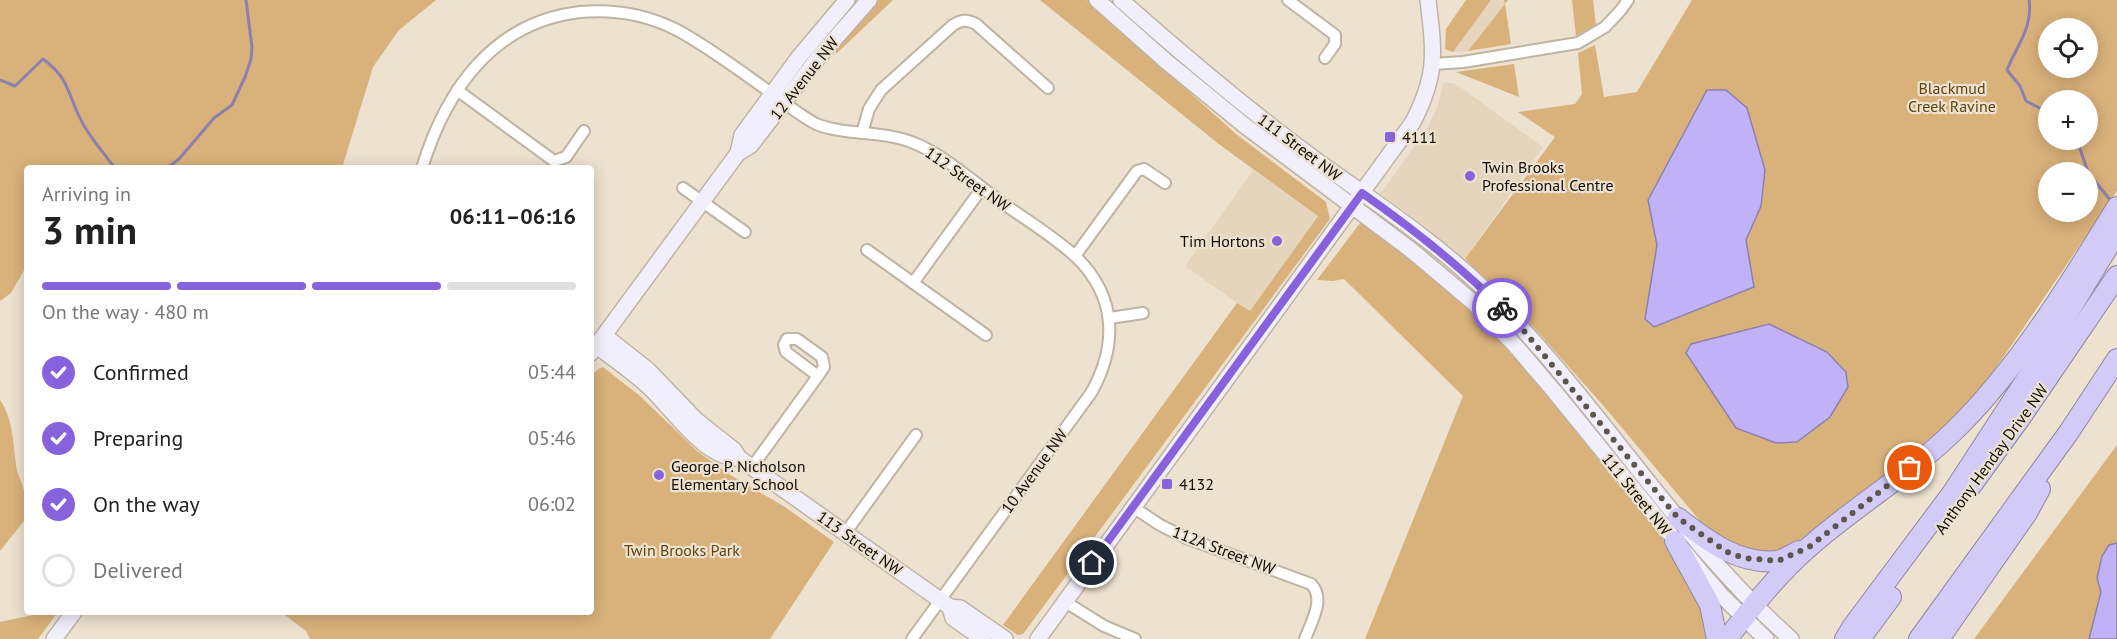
<!DOCTYPE html>
<html lang="en">
<head>
<meta charset="utf-8">
<style>
  :root { --surface:#fff; --page:#f2f2f2; --text:#222; --muted:#767676; --line:#e0e0e0; --accent:#8762dd }
  body { margin:0; font-family:"PT Sans",sans-serif; background:var(--page); color:var(--text); height:100vh; display:flex; flex-direction:column; font-size:22px; white-space:nowrap }
  * { box-sizing:border-box; margin:0 }
  p { font-size:20px; color:var(--muted) }
  .icon { flex:none; width:33px; height:33px; fill:none; stroke:currentColor; stroke-width:2; stroke-linecap:round; stroke-linejoin:round }
  .map { position:relative; flex:1; overflow:hidden }
  .sheet { position:absolute; left:24px; top:165px; width:570px; height:450px; display:flex; flex-direction:column; background:var(--surface); border-radius:6px; box-shadow:0 3px 15px #0003 }
  .sheet>* { flex:none }
  .tools { position:absolute; left:2038px; top:18px; display:grid; gap:12px }
  .tools a { display:grid; place-items:center; width:60px; height:60px; border-radius:50%; background:var(--surface); box-shadow:0 3px 15px #0003; font-size:30px }
  .pin { position:absolute; display:grid; place-items:center; width:51px; height:51px; color:#fff; margin:-26px; border:3px solid #fff; border-radius:50%; box-shadow:0 2px 6px #0007 }
  .courier { position:absolute; display:grid; place-items:center; width:60px; height:60px; margin:-30px; border:4px solid #8762dd; border-radius:50%; background:#fff; color:#222; box-shadow:0 2px 8px #0007 }
  .summary em { font-style:normal; font-weight:700 }
  .summary div { display:flex; flex-direction:column-reverse }
  .summary { display:flex; align-items:center; justify-content:space-between; height:102px; padding:0 18px }
  h1 { font-size:39px; font-weight:700; line-height:45px }
  .bar { display:grid; grid-template-columns:repeat(4,1fr); gap:9px 6px; align-content:center; height:72px; padding:0 18px }
  .bar i { height:8px; border-radius:4px; background:var(--line) }
  .bar .on { background:var(--accent) }
  .bar p { grid-column:span 4 }
  ol { padding:0 18px; list-style:none }
  li { display:flex; align-items:center; gap:18px; height:66px }
  li p { margin-inline-start:auto }
  li .icon { padding:6px; border-radius:50%; background:var(--accent); color:#fff; stroke-width:4 }
  li:last-child { color:var(--muted) }
  li i { width:33px; height:33px; border:3px solid var(--line); border-radius:50% }
  .map>svg:first-child { display:block }
  .built { fill:#e6d5bd }
  .green { fill:#d9b27b; fill-rule:evenodd }
  .water { fill:#c1b2f7; stroke:#8c80af; stroke-width:1.5 }
  .lines { fill:none; stroke-linecap:round; stroke-linejoin:round }
  .stream { stroke:#8c80af; stroke-width:3 }
  .street-casing { stroke:#bfb3a3; stroke-width:14 }
  .secondary-casing { stroke:#bfb3a3; stroke-width:18 }
  .highway-casing { stroke:#8e87a3; stroke-width:22 }
  .street { stroke:#fff; stroke-width:10 }
  .secondary { stroke:#f2effd; stroke-width:15 }
  .highway { stroke:#d2caf7; stroke-width:20 }
  .done { stroke:#5d564c; stroke-width:6; stroke-dasharray:0 10.8 }
  .route { stroke:#8762dd; stroke-width:8 }
  .poi-dot { fill:#8762dd; stroke:#ede1cf; stroke-width:2 }
  .labels { text-anchor:middle; stroke-width:4.5; stroke-linejoin:round; paint-order:stroke }
  .street-label { font-size:16px; fill:#0f0b06; stroke:#ede1cf }
  .park-label { font-size:16px; fill:#614310; stroke:#ede1cf }
  .poi-label { font-size:16px; fill:#0f0b06; stroke:#ede1cf; text-anchor:start }
</style>
</head>
<body>
<div class="map">
<svg width="2117" height="639" viewBox="0 0 2117 639">
  <rect width="100%" height="100%" fill="#ede1cf"/>
  <!-- built -->
  <g class="built">
    <path d="M1491,0h13l1,4 -37,47 -15,1z"/>
    <path d="M1444,82l12,2 87,63 -78,112 -42,-34 -44,-32 4,-3 44,-61 10,-21z"/>
    <path d="M1253,170l65,45 -68,97 -65,-46z"/>
  </g>
  <!-- green -->
  <g class="green">
    <path d="M0,0h436l-37,30 -26,37 -31,101h-315v97l-16,28 -11,8z"/>
    <path d="M876,0h17l-57,54 -1,-10z"/>
    <path d="M1040,0h47l149,134 90,68 4,17 -307,415 -5,1 -15,-10 234,-322 13,8 68,-95 -98,-71z"/>
    <path d="M1466,0h25l-38,52 -8,-3 1,-20z"/>
    <path d="M1504,0h4l-3,4 6,40 -43,7 37,-47z"/>
    <path d="M1572,0h21l3,25 -20,11z"/>
    <path d="M1692,0h425v191l-130,190 -37,43 -81,67 -79,56 -18,6 -35,-4 -32,-22 -103,-123 -82,-92 -55,-53 90,-122 -37,-25 57,-8 7,-10 -4,-41 17,-8 9,52 33,-5zM2049,28h39v40h-39zM2049,100h39v40h-39zM2049,172h39v40h-39z"/>
    <path d="M1514,64l5,33 -63,-25z"/>
    <path d="M1363,219l88,72 57,54 108,137 54,62 36,63 6,32h-347l98,-243 -119,-117 -11,2 -16,-1z"/>
    <path d="M603,367l37,29 57,55 35,25 53,31 49,35 -64,97h-460l-4,-8 -25,-19h310v-237l9,-7z"/>
    <path d="M0,400c13,19 13,42 16,64 0,8 5,16 7,23 3,11 2,24 1,34l-24,30z"/>
    <path d="M2117,445v194h-143z"/>
    <path d="M47,612h11l-20,27h-38v-17z"/>
  </g>
  <!-- water -->
  <g class="water">
    <path d="M1707,90h19l21,18 18,62 -4,36 -15,34 8,47 -100,40 -9,-8 12,-74 -9,-45z"/>
    <path d="M1769,324l58,28 19,20 2,15 -18,30 -33,25 -21,1 -40,-15 -50,-75 5,-9z"/>
    <path d="M2117,543v96h-28l12,-47 -4,-14 5,-22 7,-11z"/>
  </g>
  <g class="lines">
    <!-- stream -->
    <g class="stream">
      <path d="M2029,0c4,28 -12,45 -22,70l13,16 6,15 23,12"/>
      <path d="M0,80l15,6 28,-27c24,18 24,30 35,55 9,20 24,37 37,54"/>
      <path d="M2077,140l11,32"/>
      <path d="M167,168l12,-9 35,-41 18,-13 13,-28 6,-18 1,-12 -6,-47"/>
      <path d="M2088,173l24,29"/>
    </g>
    <defs>
      <g id="street">
        <path d="M1288,0l47,35v9l-10,14"/>
        <path d="M1433,64l30,-2 115,-19 27,-16 16,-17 7,-10"/>
        <path d="M457,90l97,71 12,-4 18,-26"/>
        <path d="M862,133l7,-24 12,-19 72,-65c8,-5 14,-6 23,-1l72,64"/>
        <path d="M422,168c24,-78 71,-146 158,-156 34,-3 66,2 97,18 30,16 62,40 90,60 16,12 31,24 49,34 31,12 66,6 98,19 30,12 61,40 87,59 24,17 52,34 74,54 42,40 43,89 16,137l-179,246"/>
        <path d="M683,188l62,44"/>
        <path d="M867,250l119,85"/>
        <path d="M1075,256l62,-85 7,-2 21,14"/>
        <path d="M913,283l69,-95"/>
        <path d="M1110,318l33,-5"/>
        <path d="M752,467l66,-91 6,-9 -2,-10 -25,-18h-10l-3,6 2,7 32,24"/>
        <path d="M1133,507l27,18 26,13 125,46c15,15 0,38 -6,55"/>
        <path d="M846,532l70,-97"/>
        <path d="M1064,601l40,25 31,13"/>
      </g>
      <g id="secondary">
        <path d="M1097,0l70,62 77,63 167,125 63,53 39,40 41,48 147,181 20,23 45,44"/>
        <path d="M1121,0c63,56 127,110 195,160 57,41 116,79 167,128 112,109 191,247 308,351"/>
        <path d="M738,153l13,-8 67,-87 51,-58"/>
        <path d="M605,336l43,34 48,50 38,30 5,8 211,149 10,1 45,31"/>
        <path d="M597,346c18,14 36,26 52,41 24,22 55,72 90,71"/>
        <path d="M591,353l147,-200 4,-18 57,-78 48,-57"/>
        <path d="M950,607l3,11 30,21"/>
        <path d="M54,639l20,-27"/>
        <path d="M1038,639l375,-517c25,-48 21,-71 15,-122"/>
      </g>
      <g id="highway">
        <path d="M1971,486l50,-69 96,-141"/>
        <path d="M1678,518c29,22 60,47 99,43 7,-1 15,-7 22,-10"/>
        <path d="M1675,541l35,64 7,34"/>
        <path d="M1727,639c25,-32 51,-65 82,-92 46,-41 101,-73 145,-116 63,-61 117,-149 163,-224"/>
        <path d="M1845,639l8,-13 100,-134 90,-138 74,-122"/>
        <path d="M1860,639l31,-42"/>
        <path d="M1919,639l150,-207 48,-73"/>
        <path d="M1939,639l88,-126 13,-24"/>
      </g>
    </defs>
    <!-- street casing -->
    <use href="#street" class="street-casing"/>
    <!-- secondary casing -->
    <use href="#secondary" class="secondary-casing"/>
    <!-- highway casing -->
    <use href="#highway" class="highway-casing"/>
    <!-- street -->
    <use href="#street" class="street"/>
    <!-- secondary -->
    <use href="#secondary" class="secondary"/>
    <!-- highway -->
    <use href="#highway" class="highway"/>
  </g>
  <g class="lines">
    <!-- done -->
    <path class="done" d="M1502,308l23,24 153,186 49,34 17,6 34,3 31,-14 101,-79"/>
    <!-- route -->
    <path class="route" d="M1092,563l270,-370c50,35 97,72 140,115"/>
  </g>
  <!-- markers -->
  <g class="poi-dot">
    <rect x="1384" y="131" width="12" height="12" rx="3"/>
    <circle cx="1470" cy="176" r="6"/>
    <circle cx="1277" cy="241" r="6"/>
    <circle cx="659" cy="475" r="6"/>
    <rect x="1161" y="478" width="12" height="12" rx="3"/>
  </g>
  <g class="labels">
    <!-- street labels -->
    <g class="street-label">
      <text transform="translate(804 78) rotate(-52)" y="6">12 Avenue NW</text>
      <text transform="translate(1300 147) rotate(37)" y="6">111 Street NW</text>
      <text transform="translate(968 179) rotate(35)" y="6">112 Street NW</text>
      <text transform="translate(1991 459) rotate(-54)" y="6">Anthony Henday Drive NW</text>
      <text transform="translate(1034 471) rotate(-54)" y="6">10 Avenue NW</text>
      <text transform="translate(1637 494) rotate(51)" y="6">111 Street NW</text>
      <text transform="translate(860 543) rotate(35)" y="6">113 Street NW</text>
      <text transform="translate(1224 550) rotate(21)" y="6">112A Street NW</text>
    </g>
    <!-- park labels -->
    <g class="park-label">
      <text x="1952" y="94">Blackmud<tspan x="1952" dy="18">Creek Ravine</tspan></text>
      <text x="682" y="556">Twin Brooks Park</text>
    </g>
    <!-- poi labels -->
    <g class="poi-label">
      <text x="1402" y="143">4111</text>
      <text x="1482" y="173">Twin Brooks<tspan x="1482" dy="18">Professional Centre</tspan></text>
      <text x="1265" y="247" text-anchor="end">Tim Hortons</text>
      <text x="671" y="472">George P. Nicholson<tspan x="671" dy="18">Elementary School</tspan></text>
      <text x="1179" y="490">4132</text>
    </g>
  </g>
</svg>
<div class="tools">
<a><svg class="icon" aria-label="locate" viewBox="0 0 24 24"><circle cx="12" cy="12" r="6"/><path d="M12 2v4M12 18v4M2 12h4M18 12h4"/></svg></a>
<a>+</a>
<a>−</a>
</div>
<div class="pin" style="left:1910px;top:468px;background:#ea580c"><svg class="icon" aria-label="bag" viewBox="0 0 24 24"><path d="M5 8h14l-1 12H6zM9 8a3 3 0 0 1 6 0"/></svg></div>
<div class="pin" style="left:1092px;top:563px;background:#1f2937"><svg class="icon" aria-label="home" viewBox="0 0 24 24"><path d="M3 11l9-7 9 7M6 9v11h12V9"/></svg></div>
<div class="courier" style="left:1502px;top:308px"><svg class="icon" aria-label="bike" viewBox="0 0 24 24"><circle cx="6" cy="16" r="4"/><circle cx="18" cy="16" r="4"/><path d="M6 16l4-8h5l3 8M10 8l3 8H6M13 5h3"/></svg></div>
<section class="sheet">
<div class="summary"><div><h1>3 min</h1><p>Arriving in</p></div><em>06:11–06:16</em></div>
<div class="bar"><i class="on"></i><i class="on"></i><i class="on"></i><i></i><p>On the way · 480 m</p></div>
<ol>
<li><svg class="icon" aria-label="check" viewBox="0 0 24 24"><path d="M5 12l5 5 9-10"/></svg>Confirmed<p>05:44</p></li>
<li><svg class="icon" aria-label="check" viewBox="0 0 24 24"><path d="M5 12l5 5 9-10"/></svg>Preparing<p>05:46</p></li>
<li><svg class="icon" aria-label="check" viewBox="0 0 24 24"><path d="M5 12l5 5 9-10"/></svg>On the way<p>06:02</p></li>
<li><i></i>Delivered</li>
</ol>
</section>
</div>
</body>
</html>
